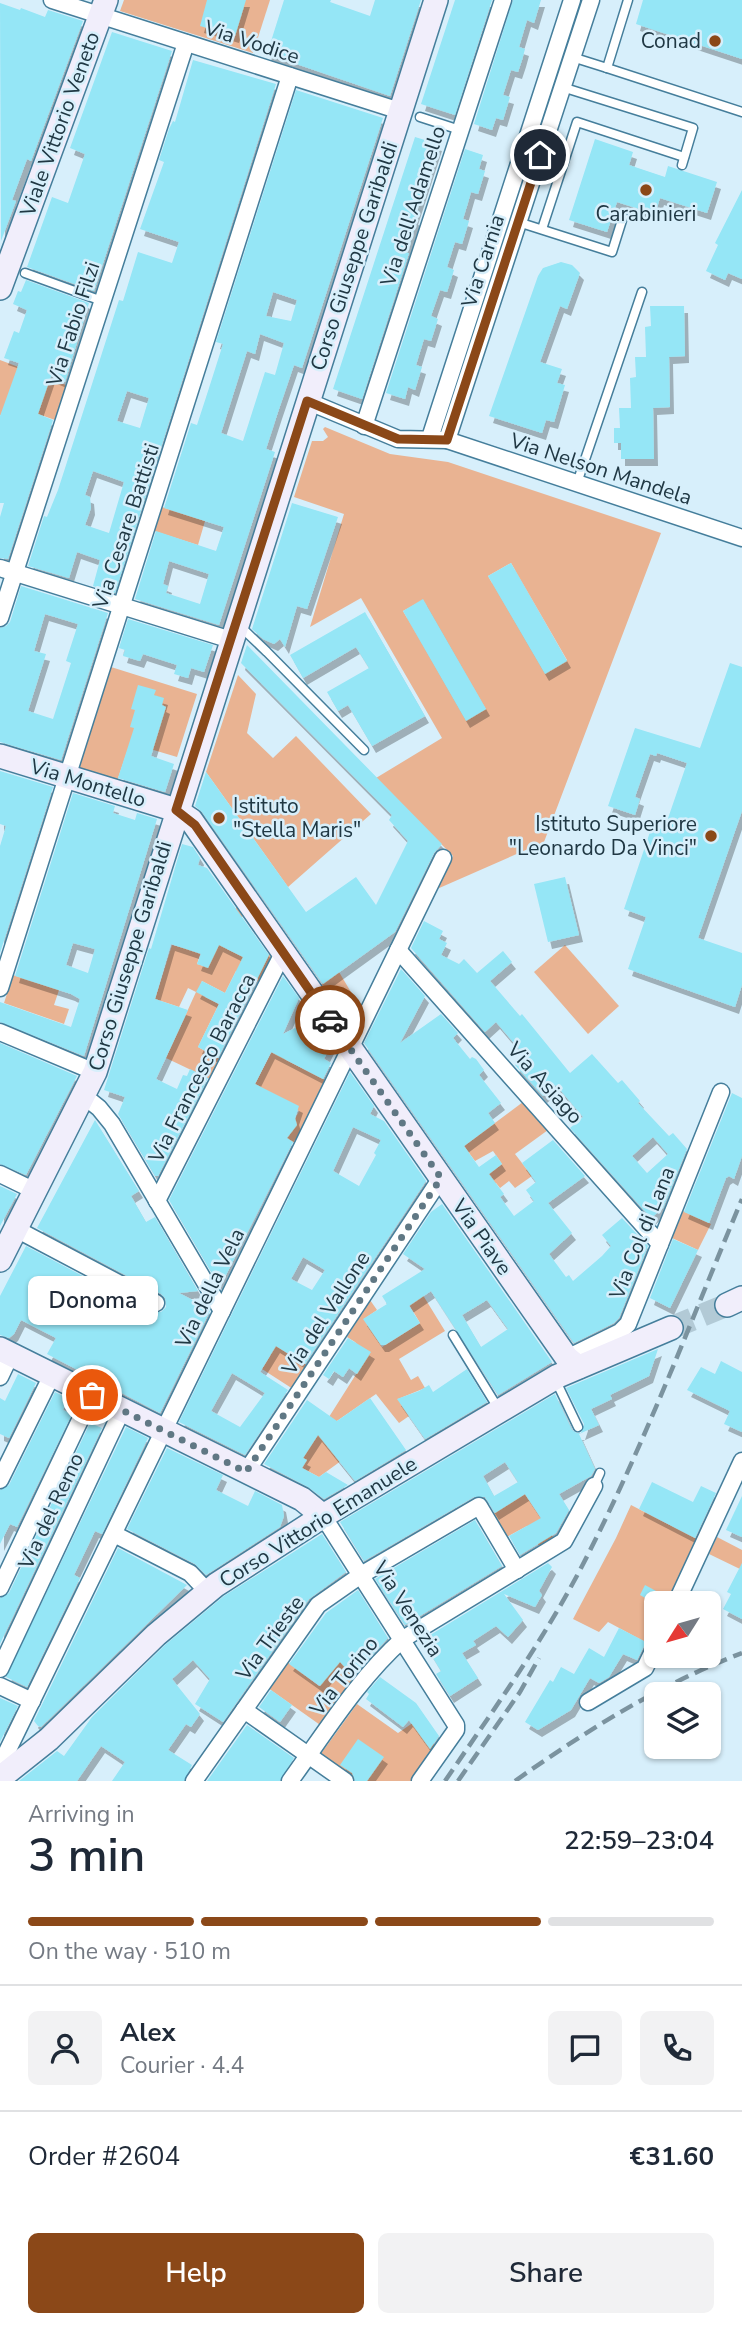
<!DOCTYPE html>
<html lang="en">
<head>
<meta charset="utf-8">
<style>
  :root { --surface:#fff; --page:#f2f2f3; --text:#1f2937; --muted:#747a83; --line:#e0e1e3; --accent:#8b4818 }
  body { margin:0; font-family:"Nunito Sans",sans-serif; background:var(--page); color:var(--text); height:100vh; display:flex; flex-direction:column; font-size:26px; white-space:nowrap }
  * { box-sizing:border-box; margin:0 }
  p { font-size:23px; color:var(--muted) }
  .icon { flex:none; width:38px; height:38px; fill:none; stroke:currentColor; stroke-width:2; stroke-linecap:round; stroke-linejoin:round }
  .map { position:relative; height:1781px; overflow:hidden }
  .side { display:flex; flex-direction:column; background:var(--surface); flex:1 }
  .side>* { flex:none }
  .needle { width:46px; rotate:233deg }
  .fabs { position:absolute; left:644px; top:1591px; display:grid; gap:14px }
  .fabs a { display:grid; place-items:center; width:77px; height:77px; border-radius:10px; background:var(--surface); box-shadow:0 2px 5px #0004; font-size:35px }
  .pin { position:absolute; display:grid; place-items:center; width:60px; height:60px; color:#fff; margin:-30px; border:4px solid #fff; border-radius:50%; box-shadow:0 2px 7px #0007 }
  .courier { position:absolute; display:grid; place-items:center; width:70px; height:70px; margin:-35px; border:5px solid #8b4818; border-radius:50%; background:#fff; color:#222; box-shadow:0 2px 9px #0007 }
  .bubble { position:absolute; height:49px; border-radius:10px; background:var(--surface); box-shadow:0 2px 5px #0004; font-size:23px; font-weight:600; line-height:49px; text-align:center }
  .headline em { font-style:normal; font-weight:600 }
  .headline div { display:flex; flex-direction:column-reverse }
  .headline { display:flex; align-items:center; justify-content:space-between; height:119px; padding:0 28px }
  h1 { font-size:46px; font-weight:600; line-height:52px }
  .bar { display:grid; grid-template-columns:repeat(4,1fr); gap:10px 7px; align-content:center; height:84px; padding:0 28px }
  .bar i { height:9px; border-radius:5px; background:var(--line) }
  .bar .current { background:var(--accent) }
  .bar p { grid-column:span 4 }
  .line { display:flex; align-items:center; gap:18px; padding:0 28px; border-top:2px solid var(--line) }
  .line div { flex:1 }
  .round { display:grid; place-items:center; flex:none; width:74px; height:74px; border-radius:10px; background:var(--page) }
  .button { display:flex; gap:14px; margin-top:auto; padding:14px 28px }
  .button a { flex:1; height:80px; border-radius:10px; background:var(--accent); color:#fff; font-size:28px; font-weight:600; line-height:80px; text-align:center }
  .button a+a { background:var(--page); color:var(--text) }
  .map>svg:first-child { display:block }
  .green { fill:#e9b392; fill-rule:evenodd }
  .building { fill:#95e6f6; fill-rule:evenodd; filter:url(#shadow) }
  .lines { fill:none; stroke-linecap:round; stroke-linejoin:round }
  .secondary-tunnel { stroke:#b2cad6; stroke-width:23; stroke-dasharray:23 11; stroke-linecap:butt }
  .lane-casing { stroke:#457e9b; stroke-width:11 }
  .street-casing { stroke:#457e9b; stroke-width:19 }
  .secondary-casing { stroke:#457e9b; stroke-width:26 }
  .lane { stroke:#fff; stroke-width:8 }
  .street { stroke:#fff; stroke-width:16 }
  .secondary { stroke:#f1eefb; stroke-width:23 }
  .rail { stroke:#7b939f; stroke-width:4.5; stroke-dasharray:14 7; stroke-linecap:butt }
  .done { stroke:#607884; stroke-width:7; stroke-dasharray:0 12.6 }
  .route { stroke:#8b4818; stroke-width:9 }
  .poi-dot { fill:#8b4818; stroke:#d7effb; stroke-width:2.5 }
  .labels { text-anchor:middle; stroke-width:5; stroke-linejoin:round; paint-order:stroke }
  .poi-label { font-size:21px; fill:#203844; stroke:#d7effb; text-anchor:end }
  .street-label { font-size:21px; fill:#203844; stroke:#d7effb }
</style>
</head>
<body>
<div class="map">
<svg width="742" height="1781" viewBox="0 0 742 1781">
  <defs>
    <filter id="shadow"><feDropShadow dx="4" dy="7" stdDeviation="0" flood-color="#0004"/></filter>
  </defs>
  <rect width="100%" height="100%" fill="#d7effb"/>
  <!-- green -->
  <g class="green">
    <path d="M124,0h146l-17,53 -133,-42z"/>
    <path d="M0,360l66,25 -11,35 -17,-6 -15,10 -23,-9z"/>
    <path d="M325,427l65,27 58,8 213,71 -117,309 -107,47 16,-33 -77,-78 66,-40 -81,-140 -51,29 34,-113 -50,-17 18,-56h11l5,-4 -5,-8zM511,563l56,97 -22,13 -57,-97zM423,600l63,109 -20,11 -63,-109z"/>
    <path d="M162,507l43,14 -7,24 -44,-14z"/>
    <path d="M111,667l86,27 -20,63 -47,-14 -13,38 -39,-13z"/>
    <path d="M238,675l18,19 -9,39 26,25 23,-22 75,78 -83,73 -82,-115z"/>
    <path d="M239,902l6,9 -18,38 35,17 10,-17 3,5 -14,29 -25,-12 -11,22 -23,-12 -2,5 8,4 -3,7 14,7 -21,43 24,13 -10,20 -46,-22 30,-66 -8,-4 -9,19 -24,-8 17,-54 20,5 20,-32 -15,46 11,3z"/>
    <path d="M565,945l54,61 -31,28 -54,-62z"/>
    <path d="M339,972l22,37 -11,20 -31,-43z"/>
    <path d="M13,975l46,15 -5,15 15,4 -5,15 -60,-21z"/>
    <path d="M275,1046l11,14 41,21 -30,63 -31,-16 28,-7 5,-10 -44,-27z"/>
    <path d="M523,1102l25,28 -33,24 17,22 -17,12 -6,-7 -9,7 -4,-5 -4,2 -6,-9 16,-12 -9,-13 -18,10 -11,-15z"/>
    <path d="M683,1211l28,13 -13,26 -26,-12z"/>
    <path d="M421,1292l24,39 -46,28 12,21 7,-4 7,12 -27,11 11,17 -10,7 -23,-29 -58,40 27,24 -26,19 -17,-9 4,-8 -3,-2 64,-101 -12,-15 -8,-5 23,-37 7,10 -13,9 18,28 38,-24 -13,-22z"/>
    <path d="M265,1339l43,27 -15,23 -31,-20 8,-13 -11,-7z"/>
    <path d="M525,1494l30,46 -14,9 -14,-23 -22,12 -14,-23z"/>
    <path d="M631,1505l66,34 -31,64h-10v21l-9,19 -39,-21 -9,10 -26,-13 43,-81z"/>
    <path d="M717,1537l25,13v20l-33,-16z"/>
    <path d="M286,1661l33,25 21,-25 17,20 -34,46 -55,-39z"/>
    <path d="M357,1704l41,29 19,-13 19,27 -23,34h-56l-37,-26z"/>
  </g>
  <!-- building -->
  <g class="building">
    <path d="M207,0h39l-11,36 -35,-10z"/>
    <path d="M284,0h47l-1,2 40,14 5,-16h46l-31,96 -123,-42z"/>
    <path d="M455,0h37l-37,115 -34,-11z"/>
    <path d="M513,0h28l-7,23 -7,-3 -8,27 6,2 -3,11 -4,12 -7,-2 -8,25 7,2 -7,23 -7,-2 -4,12 -18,-6z"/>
    <path d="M643,0h99v59l-106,-35z"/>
    <path d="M0,3l20,7 1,-2 24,9 3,-7 35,11 -52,140 -4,-2 -15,41 4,1 -15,40z"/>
    <path d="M112,32l60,19 -78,240 -67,-24 25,-70 16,6 17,-49 -15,-6z"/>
    <path d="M193,60l83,24 -161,509 -22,-7 7,-26 -23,-8 -8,26 -41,-12 16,-50 3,1 11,-27 61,-190 4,1 15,-49 34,11 7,-21 -39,-13 24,-67 -5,-2 10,-31 4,-8 2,1zM127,391l22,7 -9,30 -23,-7zM93,471l31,11 -15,51 -24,-8 6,-17 -1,-11 -5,-2z"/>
    <path d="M296,90l87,28 -81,250 -8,-3 -16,47 -12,37 9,3 -56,173 -84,-26 21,-68 60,20 8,-24 -60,-19 27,-85 6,2 12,-37 14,-44 -7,-2zM273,292l24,8 -6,21 -25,-5zM260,334l24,9 -9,32 -10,-3 -22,69 -22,-8 26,-82 8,3zM169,561l40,13 -9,30 -34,-11 2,-7 -5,-2z"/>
    <path d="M415,137l23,7 -24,74 3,1 -10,34h2l-47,146 -29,-10z"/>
    <path d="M595,139l38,13 -4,13 36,12 3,-11 49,16 -10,31 -47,-15 -5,16 -38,-12 -10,30 -38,-12z"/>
    <path d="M465,149l18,6 -4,14 6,2 -7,23 -7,-2 -4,14 -4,13 6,2 -7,23 -7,-2 -8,25 7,3 -7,22 -7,-2 -9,26 7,3 -7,22 -7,-2 -8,26 6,2 -7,23 -7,-3 -3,12 -19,-6z"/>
    <path d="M742,190v89l-14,-6 -3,7 -19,-9 12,-26 -3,-2z"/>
    <path d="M561,262l11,3 8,8 -13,36 -7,-3 -20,56 22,7 -5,14 8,2 -11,37 -8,-2 -4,13 -53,-17 49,-140 5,-8z"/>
    <path d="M26,280l63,23 -24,79 -14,-6 -13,38 15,6 -45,139 -8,-1v-41l4,-14h-4v-87l19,-53 -15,-5 10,-27 5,2 8,-23 -14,-6 5,-13 3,1z"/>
    <path d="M650,306h34l1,50 -16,1 1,50 -17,1 1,51h-33v-16h-7v-15h6l-1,-20h12l-1,-30 6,-1 -1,-20h11l-1,-30 6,-1z"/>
    <path d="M292,503l46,14 -31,92 -10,-3 -12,41 -5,-8 -6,5 -11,-5 -11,-10z"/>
    <path d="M511,563l56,98 -22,13 -57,-98z"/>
    <path d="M21,586l87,27 -47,147 -61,-18v-114l6,-2 4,-4zM45,614l33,10 -12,37 5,2 -18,56 -25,-8 18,-57 -12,-3z"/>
    <path d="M423,599l63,110 -20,12 -63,-110z"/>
    <path d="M365,612l60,104 -53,30 -24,-41 -10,6 -11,-19 42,-24 -13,-21 -53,31 -13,-23z"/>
    <path d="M128,619l85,26 -9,27 -13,-4 -3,10 -14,-4 3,-9 -34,-11 -3,7 -17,-5 2,-6 -6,-2z"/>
    <path d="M247,645l195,199 -8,9 -39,79 -72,52 -121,-172 -7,-6 11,-34 100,140 50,-35 20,28 32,-64 -19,-21 3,-5 -151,-152z"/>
    <path d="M730,663l12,4v144l-44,127 44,15v32l-7,22 -107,-38 18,-52 -22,-8 28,-83 12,4 23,-67 -30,-10 -1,3 -6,-2 -15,43 5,2 -5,16 -27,-9 27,-78 65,20z"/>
    <path d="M138,685l18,5 -2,5 10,3 -2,7 4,2 -15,49 23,8 -9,28 -47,-14 16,-50 -4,-1 5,-17 -4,-1z"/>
    <path d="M0,771l53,16 -53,166v-107l6,-20 -6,-2z"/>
    <path d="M73,793l42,13 -2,7 22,7 2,-7 20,6 -73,237 -84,-34v-20l71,25 9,-28 -9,-5 -56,-18zM73,943l22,6 -7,24 -22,-8z"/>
    <path d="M182,844l11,3 7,11 -2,7 9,3 62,87 -51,103 -20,-11 21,-43 -23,-12 6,-11 23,12 18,-36 -24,-12 -11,23 -11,-4 4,-10 -30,-10 -16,55 33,11 -32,69 21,10 6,-14 4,1 3,-7 18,9 -50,98h-3l-37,-62 7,-17 -21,-7 45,-142 2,1z"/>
    <path d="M565,877l14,58 -31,7 -14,-58z"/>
    <path d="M424,921l19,10 -4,8 8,4 -6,12 18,9 5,-5 13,14 26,-22 9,11 -22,19 30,35 2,-2 48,59 22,-19 26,29 4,-3 18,21 -2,2 31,33 4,-3 14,16 -24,59 -12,10 -81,-90 13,-11 -27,-32 -13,11 -28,-31 10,-9 -29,-34 -11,10 -74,-84zM653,1137l15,17 -21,19 -15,-17z"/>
    <path d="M401,969l24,27 -25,47 41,-29 17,19 -5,5 17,21 2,-2 4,2 8,11 -5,5 22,28 -13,10 7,10 -31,23 15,21 17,-12 6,9 -13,10 15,20 -4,3 14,19 20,-15 -8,-11 10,-8 -14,-19 31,-23 32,36 -37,27 24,30 -23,21 17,23 3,-2 4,6 29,-25 9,-10 -9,-11 20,-17 26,28 -29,72 -5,5 -40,20 -210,-300z"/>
    <path d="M283,976l16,22 -16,36 30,-15 18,26 -7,14 7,4 -8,16 -52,-27 -16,32 44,22 -4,12 2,7 -10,13 6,4 -73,145 -51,-87z"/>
    <path d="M0,1043l77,33 -51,99 -26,-11z"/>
    <path d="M350,1072l24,34 -4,8 14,7 42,60 -121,183 -29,-18 -16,26 28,18 -43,65 -66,-33zM353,1127l28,13 -7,13 2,2 -17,31 -26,-15zM303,1257l22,13 -13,20 -21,-11zM232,1373l33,20 -25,34 -29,-16z"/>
    <path d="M732,1093l10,5v58l-8,23 -5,-3 -3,2 -17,45 -25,-11z"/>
    <path d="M95,1120l44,71 -8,5 15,26 9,-5 43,74 -19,2 29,15 2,3 -50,102 -113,-59 9,-16 -35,-18 -7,14 -5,4 -9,-3v-39l26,-50 125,66h10l5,-5 -1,-9 -4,-4 -124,-66z"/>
    <path d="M0,1186l17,8 -17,32z"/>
    <path d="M442,1204l110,158 -54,33 -67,-104 -22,15 11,17 -35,22h-4l-18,-26 24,-15 -5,-8 43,-27 -22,-15 28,-42zM487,1300l21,29 -27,18 -19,-32z"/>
    <path d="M673,1239l25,11 -28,58 -20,-10z"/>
    <path d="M348,1338l23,14 -14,22 -8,-6 -6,9 -9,-6 -5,8 -6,-4z"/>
    <path d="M658,1349l-9,27 -39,19 2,4 -21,10 8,16 -20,9 16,35 -4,7 -32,18 10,16 -13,23 -36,22 -11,-19 32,-18 -16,-24 -30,19 -10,-16h-11l-110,64 -24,-39 215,-128 17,36 5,3h4l3,-9 -18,-36zM505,1462l13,20 -24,14 -11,-20z"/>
    <path d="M721,1361l21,11v60l-18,-8 6,-13 -43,-21 14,-23 14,7z"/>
    <path d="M467,1369l20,33 -62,37 -28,-40 22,-8 10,-6 4,7z"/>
    <path d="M18,1374l18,9 -27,55 -9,-4v-36l5,3z"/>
    <path d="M55,1392l14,7 -6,11 9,4 -55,113 -7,-3 -10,20v-54l9,-5z"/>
    <path d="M370,1398l36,52 -51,31 -37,-46 -15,23 4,2 -5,8 17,9 7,-5 22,13 -24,14 -16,-12 -44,-23 43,-64 30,21z"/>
    <path d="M90,1423l12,5 -102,216v-46l9,-5z"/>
    <path d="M126,1427l22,11 -46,96 -7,-3 -21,44 6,3 -53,109 -21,-10z"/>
    <path d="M167,1448l56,27 -7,15 32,16 7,-15 27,14 2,11 -4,11 -74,48 -11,-11 -68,-35z"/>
    <path d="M652,1482l41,20 8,-16 15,7 -21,45 -56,-29z"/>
    <path d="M742,1496v41l-16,-7z"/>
    <path d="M475,1520l27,46 -97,59 -30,-46z"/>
    <path d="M322,1534l24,38 -37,27 -86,123 -28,-18 15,-25 -17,-19 -21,19 28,35 -9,13 -5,-3 -18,26 24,15 -8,16h-72l13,-19 -24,-16 -24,35h-58l38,-30 7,5 28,-39 73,-72 59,-49z"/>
    <path d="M118,1548l69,37 -146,142 -3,-1 -4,-5z"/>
    <path d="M548,1563l4,4 -13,24 3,4 -7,12 -31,-13 19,26 -15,17 -12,-11 -23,15 3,4 -14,8 16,25 -28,18 -14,-22 5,-3 -19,-31z"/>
    <path d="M742,1563v56l-19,-10 8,-15 -4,-2z"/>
    <path d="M645,1585l22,12 -1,6h-12l-14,-8z"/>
    <path d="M358,1590l30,48 -35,38 -13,-14 -20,24 -31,-22 37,-51z"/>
    <path d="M619,1628l27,14 -9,18 -14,-6 -14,23 -10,6 -9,-5 -19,32 -33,20 -13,-8 25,-42 3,2 8,-15 13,7 15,-26 15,9z"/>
    <path d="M380,1677l36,26 23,33 -9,13 -21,-29 -6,7 -37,-28 3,-5 -2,-2z"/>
    <path d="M271,1690l21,15 -12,17 -21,-15z"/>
    <path d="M0,1698l18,8 -18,36z"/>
    <path d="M247,1725l47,33 -14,23h-73z"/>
    <path d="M358,1739l26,18 -17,24h-12l-3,-8 -12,-8z"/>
  </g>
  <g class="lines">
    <!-- secondary-tunnel -->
    <path class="secondary-tunnel" d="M671,1328l56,-23"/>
    <defs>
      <g id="lane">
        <path d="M572,57l35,11 21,-68"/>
        <path d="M607,68l135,44"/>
        <path d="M562,87l131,41 -11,37"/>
        <path d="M420,117l40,13"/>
        <path d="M518,222l94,30 11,-35"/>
        <path d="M542,229l35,-107 107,35"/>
        <path d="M25,273l77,28"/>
        <path d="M577,483l65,-191"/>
        <path d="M238,628l7,3 22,21 97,98"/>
        <path d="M453,1335l45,73"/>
        <path d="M555,1379l23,48"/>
        <path d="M594,1486l6,-13"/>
      </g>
      <g id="street">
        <path d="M52,0l348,111"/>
        <path d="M307,401l91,38 49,1 295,98"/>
        <path d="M364,426l139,-426"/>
        <path d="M430,438l142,-438"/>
        <path d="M447,440l144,-440"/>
        <path d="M0,568l231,72"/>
        <path d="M0,618l186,-575"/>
        <path d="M398,950l262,294"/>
        <path d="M0,988l290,-912"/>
        <path d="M0,1032l95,40"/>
        <path d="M84,1096l15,12 13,16 110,187"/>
        <path d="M0,1174l35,17"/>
        <path d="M157,1201l123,-242 6,-4"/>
        <path d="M16,1229l140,74"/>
        <path d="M567,1358l53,-26 8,-8 93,-232"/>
        <path d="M0,1377l11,-23"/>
        <path d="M246,1472l195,-294"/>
        <path d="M0,1480l52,-105"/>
        <path d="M323,1516l133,209v5l-36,51"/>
        <path d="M114,1534l76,39 17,18"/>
        <path d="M0,1588l92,-193"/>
        <path d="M676,1603l66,-142"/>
        <path d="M0,1669l122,-259"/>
        <path d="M0,1686l32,15"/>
        <path d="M588,1702l57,-34 11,-23"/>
        <path d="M244,1710l101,71"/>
        <path d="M0,1766l443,-908"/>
        <path d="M194,1781l124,-176 43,-30 118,-69 38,64"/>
        <path d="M290,1781c35,-48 68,-102 113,-142l161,-98 30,-55"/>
      </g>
      <g id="secondary">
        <path d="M0,288l106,-288"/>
        <path d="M0,756l176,54 15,10 376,538 11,9"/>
        <path d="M0,1260l95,-188 341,-1072"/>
        <path d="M727,1305l15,-7"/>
        <path d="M0,1349l302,150 21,17"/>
        <path d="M0,1778l49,-39 107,-104 60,-50 107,-69 235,-140 113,-48"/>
      </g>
    </defs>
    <!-- lane casing -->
    <use href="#lane" class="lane-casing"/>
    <!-- street casing -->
    <use href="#street" class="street-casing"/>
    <!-- secondary casing -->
    <use href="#secondary" class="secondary-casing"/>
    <!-- lane -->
    <use href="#lane" class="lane"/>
    <!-- street -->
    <use href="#street" class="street"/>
    <!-- secondary -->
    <use href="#secondary" class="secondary"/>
    <!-- rail -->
    <g class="rail">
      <path d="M445,1781c47,-69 96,-137 135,-211 62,-119 110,-247 162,-371"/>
      <path d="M458,1781l62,-89 19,-34"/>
      <path d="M515,1781c74,-52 142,-95 227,-128"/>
    </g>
  </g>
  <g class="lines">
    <!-- done -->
    <path class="done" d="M92,1395l154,77 195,-294 -111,-158"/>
    <!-- route -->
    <path class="route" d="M330,1020l-135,-195 -19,-15 131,-409 91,38 49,1 93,-285"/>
  </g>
  <!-- markers -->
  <g class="poi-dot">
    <circle cx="715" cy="41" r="7"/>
    <circle cx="646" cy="190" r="7"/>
    <circle cx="219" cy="818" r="7"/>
    <circle cx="711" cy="836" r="7"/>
  </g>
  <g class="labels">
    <!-- poi labels -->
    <g class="poi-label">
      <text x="701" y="48">Conad</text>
      <text x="646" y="221" text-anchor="middle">Carabinieri</text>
      <text x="233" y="813" text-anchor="start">Istituto<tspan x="233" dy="24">"Stella Maris"</tspan></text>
      <text x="697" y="831">Istituto Superiore<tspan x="697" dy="24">"Leonardo Da Vinci"</tspan></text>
    </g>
    <!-- street labels -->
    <g class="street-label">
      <text transform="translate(252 42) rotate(18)" y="7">Via Vodice</text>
      <text transform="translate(60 124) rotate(-70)" y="7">Viale Vittorio Veneto</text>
      <text transform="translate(413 206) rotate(-72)" y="7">Via dell'Adamello</text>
      <text transform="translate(354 256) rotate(-72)" y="7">Corso Giuseppe Garibaldi</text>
      <text transform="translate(483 261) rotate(-72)" y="7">Via Carnia</text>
      <text transform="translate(73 324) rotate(-72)" y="7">Via Fabio Filzi</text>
      <text transform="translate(601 469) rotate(18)" y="7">Via Nelson Mandela</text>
      <text transform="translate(126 526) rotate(-72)" y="7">Via Cesare Battisti</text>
      <text transform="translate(88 783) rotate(17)" y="7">Via Montello</text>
      <text transform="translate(130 956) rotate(-73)" y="7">Corso Giuseppe Garibaldi</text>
      <text transform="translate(202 1068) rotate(-63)" y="7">Via Francesco Baracca</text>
      <text transform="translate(545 1083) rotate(48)" y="7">Via Asiago</text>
      <text transform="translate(642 1233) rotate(-68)" y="7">Via Col di Lana</text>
      <text transform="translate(482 1237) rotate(55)" y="7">Via Piave</text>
      <text transform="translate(210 1288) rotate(-64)" y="7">Via della Vela</text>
      <text transform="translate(326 1313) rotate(-57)" y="7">Via del Vallone</text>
      <text transform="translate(51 1511) rotate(-65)" y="7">Via del Remo</text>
      <text transform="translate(318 1522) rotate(-32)" y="7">Corso Vittorio Emanuele</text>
      <text transform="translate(408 1609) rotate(57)" y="7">Via Venezia</text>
      <text transform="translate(270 1638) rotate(-54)" y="7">Via Trieste</text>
      <text transform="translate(344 1676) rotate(-51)" y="7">Via Torino</text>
    </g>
  </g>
</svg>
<div class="fabs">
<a><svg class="needle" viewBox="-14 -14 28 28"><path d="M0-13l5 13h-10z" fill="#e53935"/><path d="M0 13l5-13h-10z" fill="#747a83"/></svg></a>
<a><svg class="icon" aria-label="layers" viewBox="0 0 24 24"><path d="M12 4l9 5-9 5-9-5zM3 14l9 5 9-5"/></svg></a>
</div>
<div class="pin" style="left:92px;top:1395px;background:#ea580c"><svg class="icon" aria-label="bag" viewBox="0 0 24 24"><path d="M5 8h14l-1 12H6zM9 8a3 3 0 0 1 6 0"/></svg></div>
<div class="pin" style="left:540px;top:155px;background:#1f2937"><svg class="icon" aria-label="home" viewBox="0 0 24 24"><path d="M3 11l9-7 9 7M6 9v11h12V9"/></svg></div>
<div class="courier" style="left:330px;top:1020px"><svg class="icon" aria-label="car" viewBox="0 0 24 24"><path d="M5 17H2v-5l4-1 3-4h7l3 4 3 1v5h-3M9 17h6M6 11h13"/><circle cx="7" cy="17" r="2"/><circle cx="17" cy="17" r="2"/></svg></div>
<div class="bubble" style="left:28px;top:1276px;width:130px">Donoma</div>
</div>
<section class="side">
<div class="headline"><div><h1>3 min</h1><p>Arriving in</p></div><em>22:59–23:04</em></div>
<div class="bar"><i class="current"></i><i class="current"></i><i class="current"></i><i></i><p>On the way · 510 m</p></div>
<div class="line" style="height:126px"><a class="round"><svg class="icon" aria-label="person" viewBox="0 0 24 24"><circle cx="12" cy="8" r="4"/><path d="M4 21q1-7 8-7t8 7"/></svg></a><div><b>Alex</b><p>Courier · 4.4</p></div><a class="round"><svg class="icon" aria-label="chat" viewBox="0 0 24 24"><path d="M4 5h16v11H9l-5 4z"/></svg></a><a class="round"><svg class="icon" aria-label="phone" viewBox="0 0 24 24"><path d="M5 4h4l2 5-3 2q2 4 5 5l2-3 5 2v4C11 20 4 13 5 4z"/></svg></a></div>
<div class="line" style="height:91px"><div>Order #2604</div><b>€31.60</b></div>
<div class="button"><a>Help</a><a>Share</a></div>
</section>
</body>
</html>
